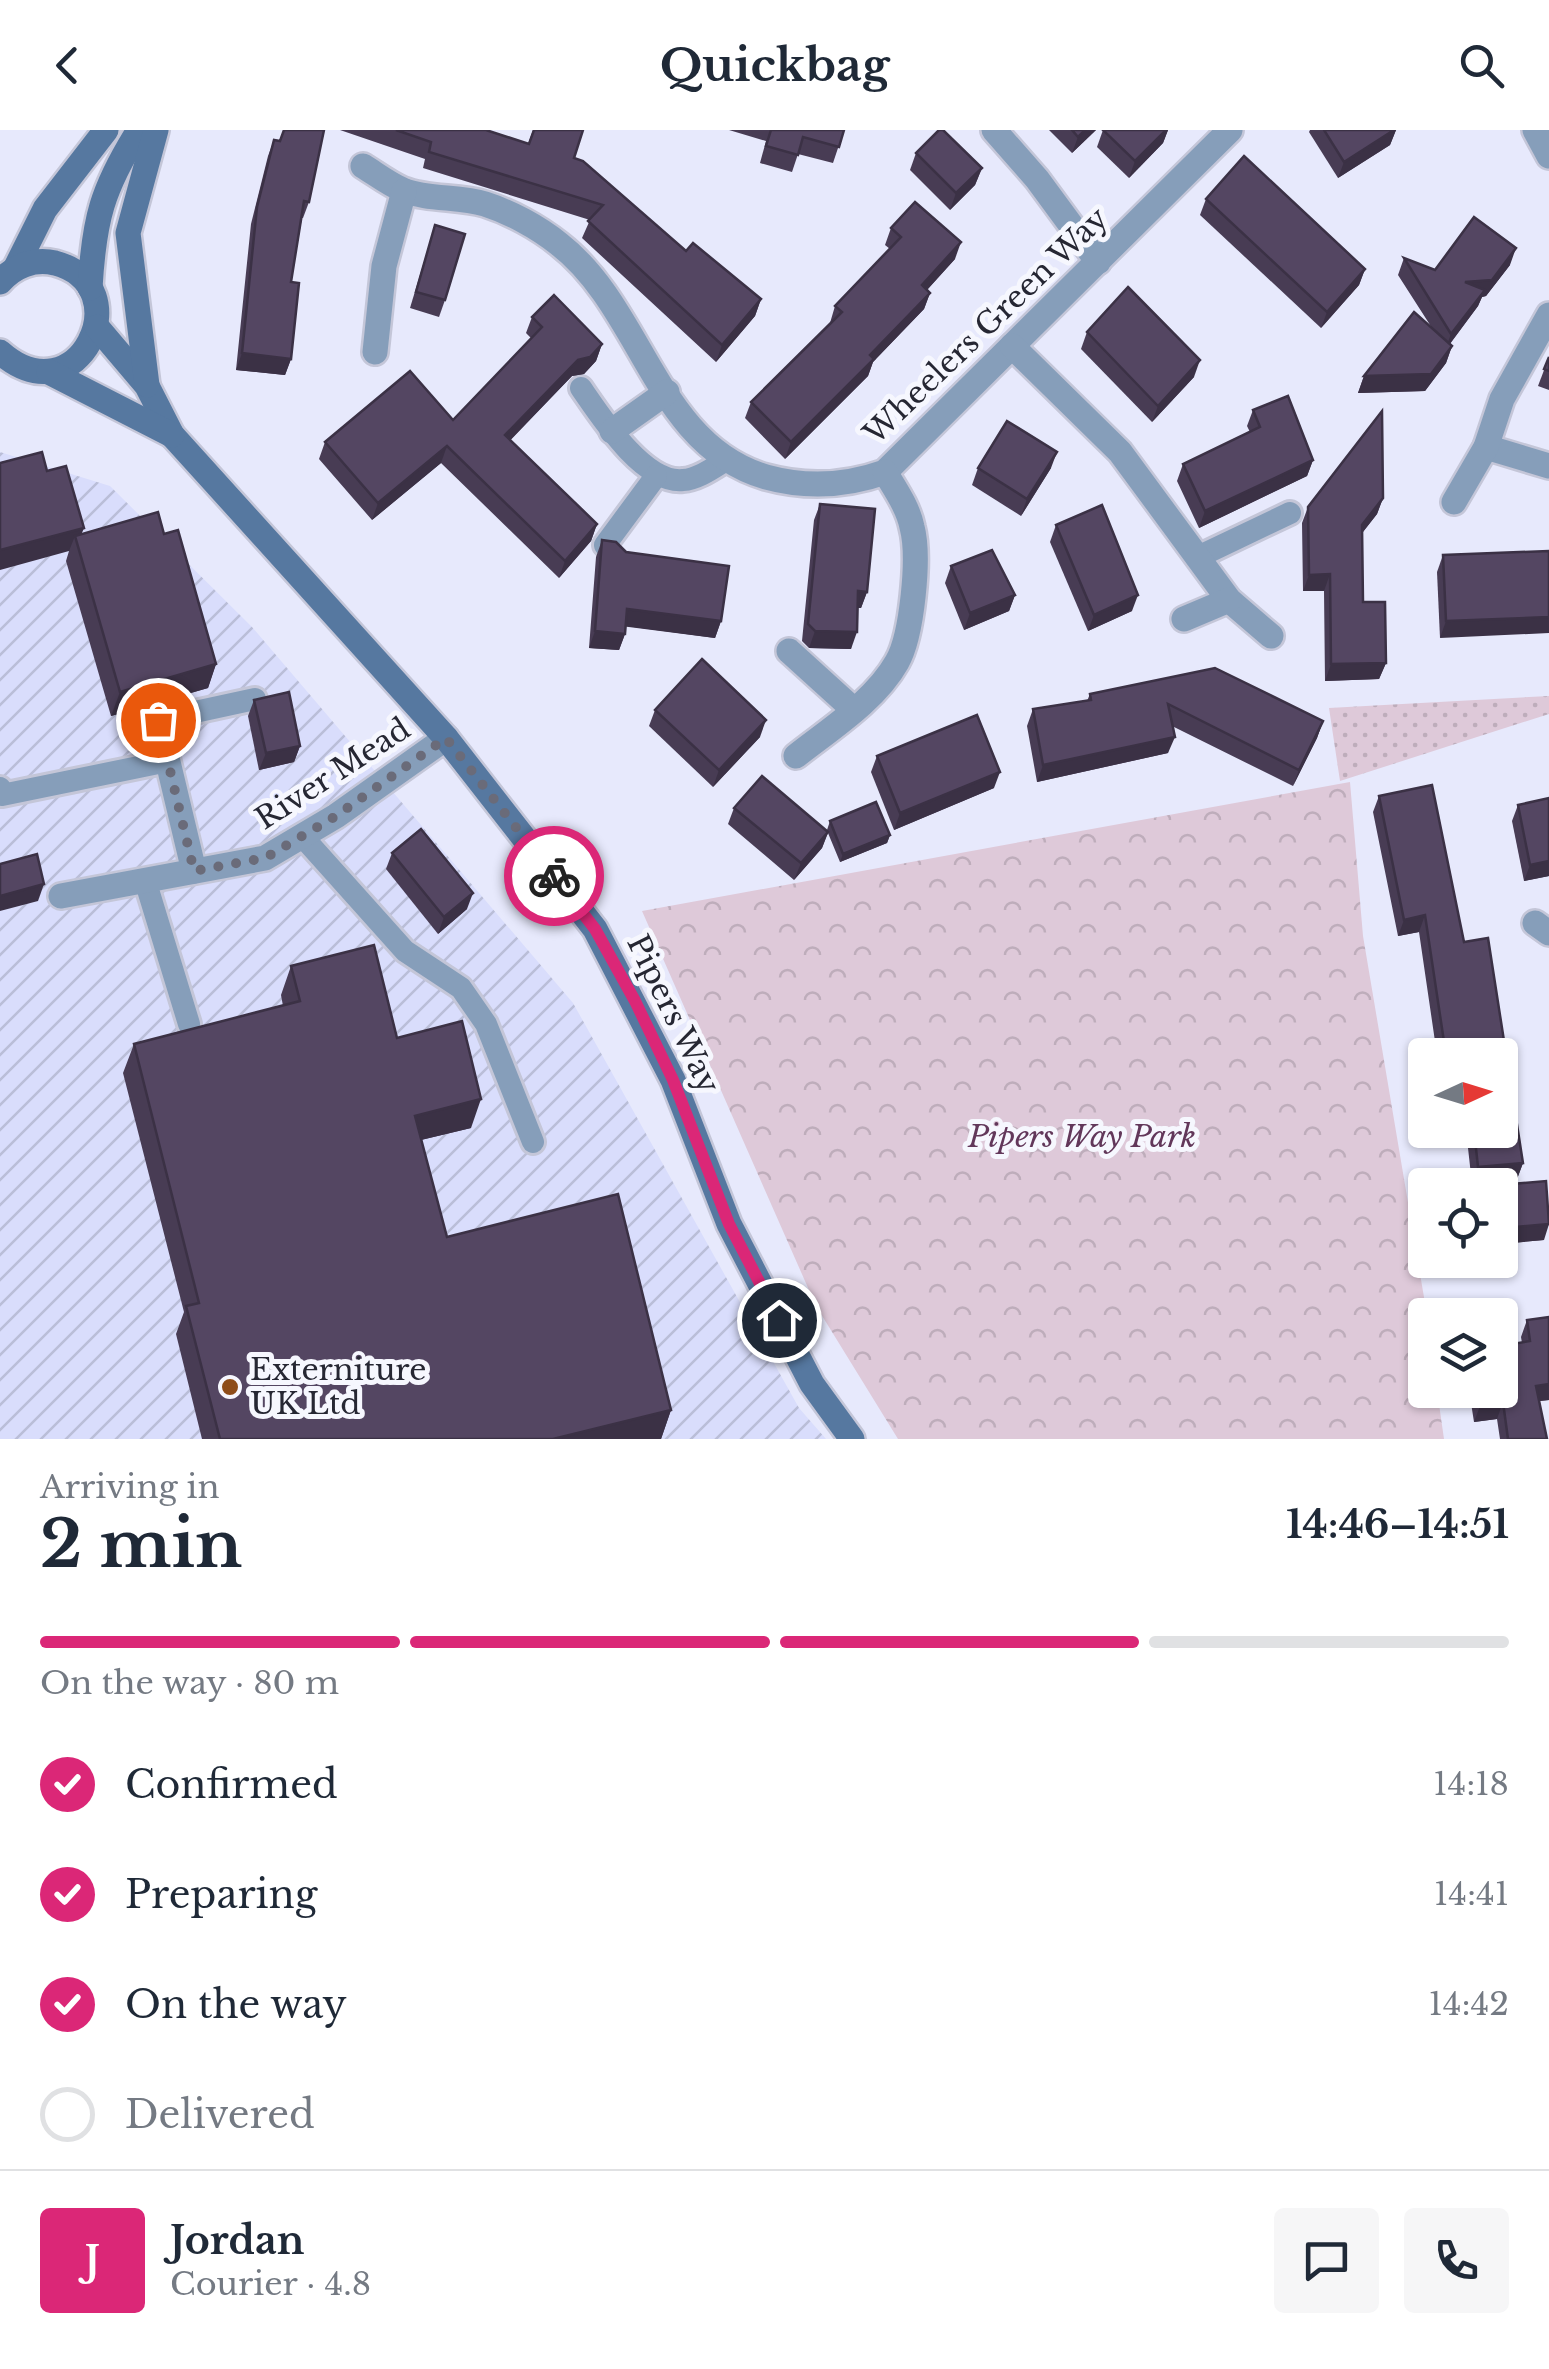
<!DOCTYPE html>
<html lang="en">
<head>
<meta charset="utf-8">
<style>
  :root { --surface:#fff; --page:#f6f6f7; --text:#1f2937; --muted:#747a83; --line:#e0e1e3; --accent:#db2777 }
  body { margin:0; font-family:"Libre Baskerville",serif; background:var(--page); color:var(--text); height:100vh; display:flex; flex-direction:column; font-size:38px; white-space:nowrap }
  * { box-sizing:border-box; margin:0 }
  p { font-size:32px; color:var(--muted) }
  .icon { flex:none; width:55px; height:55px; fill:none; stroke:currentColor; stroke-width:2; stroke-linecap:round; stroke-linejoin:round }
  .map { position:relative; height:1309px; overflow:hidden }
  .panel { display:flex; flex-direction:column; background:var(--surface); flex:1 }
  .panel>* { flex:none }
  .needle { width:65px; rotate:86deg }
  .controls { position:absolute; left:1408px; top:908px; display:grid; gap:20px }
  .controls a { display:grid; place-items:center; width:110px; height:110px; border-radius:10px; background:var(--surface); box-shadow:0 2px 8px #0004; font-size:50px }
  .pin { position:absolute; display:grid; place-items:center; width:85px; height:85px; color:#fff; margin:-42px; border:5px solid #fff; border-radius:50%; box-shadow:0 2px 10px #0007 }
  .courier { position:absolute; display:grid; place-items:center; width:100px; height:100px; margin:-50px; border:8px solid #db2777; border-radius:50%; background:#fff; color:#222; box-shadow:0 2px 12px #0007 }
  .overview em { font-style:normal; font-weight:800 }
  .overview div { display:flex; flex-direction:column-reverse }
  .overview { display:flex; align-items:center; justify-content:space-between; height:170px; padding:0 40px }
  h1 { font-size:65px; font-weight:800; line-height:75px }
  .bar { display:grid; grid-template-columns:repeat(4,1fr); gap:15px 10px; align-content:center; height:120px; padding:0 40px }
  .bar i { height:12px; border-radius:8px; background:var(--line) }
  .bar .on { background:var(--accent) }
  .bar p { grid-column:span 4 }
  .line { display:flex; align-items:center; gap:25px; padding:0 40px; border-top:2px solid var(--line) }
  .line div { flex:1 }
  .round { display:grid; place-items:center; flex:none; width:105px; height:105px; border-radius:10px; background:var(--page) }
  ol { padding:0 40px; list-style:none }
  li { display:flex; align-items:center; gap:30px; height:110px }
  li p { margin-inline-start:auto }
  li .icon { padding:10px; border-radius:50%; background:var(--accent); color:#fff; stroke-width:4 }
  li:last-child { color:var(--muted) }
  li i { width:55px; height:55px; border:5px solid var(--line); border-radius:50% }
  header { display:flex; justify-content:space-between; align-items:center; height:130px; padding:0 40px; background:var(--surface); font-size:45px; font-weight:800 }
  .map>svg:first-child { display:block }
  .industrial { fill:url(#industrial-furrows) }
  .grass { fill:url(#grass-dots) }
  .park { fill:url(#park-crowns) }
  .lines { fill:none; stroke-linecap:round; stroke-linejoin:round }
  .lane-casing { stroke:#c4c6d8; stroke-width:28 }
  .street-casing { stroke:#c4c6d8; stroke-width:30 }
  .secondary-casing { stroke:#c4c6d8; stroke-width:30 }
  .lane { stroke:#869eba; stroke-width:22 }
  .street { stroke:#869eba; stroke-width:25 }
  .secondary { stroke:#5678a0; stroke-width:25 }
  .wall { fill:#483c54 }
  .shaded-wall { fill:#3b3145 }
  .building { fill:#544662; stroke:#3b3145; stroke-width:2.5 }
  .done { stroke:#6a6b79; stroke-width:10; stroke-dasharray:0 18 }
  .route { stroke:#db2777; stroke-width:12 }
  .poi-dot { fill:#8e4d1a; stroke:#f6f7fe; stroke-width:4 }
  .labels { text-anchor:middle; stroke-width:10; stroke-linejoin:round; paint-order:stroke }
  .street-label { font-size:30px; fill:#262733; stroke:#f6f7fe }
  .park-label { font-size:30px; font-style:italic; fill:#62375a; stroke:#f6f7fe }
  .poi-label { font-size:30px; fill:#262733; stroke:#f6f7fe; text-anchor:start }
</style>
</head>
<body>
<header><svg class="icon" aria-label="back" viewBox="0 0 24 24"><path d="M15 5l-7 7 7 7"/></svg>Quickbag<svg class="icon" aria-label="search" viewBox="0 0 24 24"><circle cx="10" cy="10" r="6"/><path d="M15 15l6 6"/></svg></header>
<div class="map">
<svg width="1549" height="1309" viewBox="0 0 1549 1309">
  <defs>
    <pattern id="industrial-furrows" width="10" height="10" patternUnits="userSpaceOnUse" patternTransform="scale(2.5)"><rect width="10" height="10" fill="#d9ddfc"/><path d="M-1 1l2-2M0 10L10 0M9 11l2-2" fill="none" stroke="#babed8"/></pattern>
    <pattern id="grass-dots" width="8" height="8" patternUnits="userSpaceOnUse" patternTransform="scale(2.5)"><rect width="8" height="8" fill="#dec9d9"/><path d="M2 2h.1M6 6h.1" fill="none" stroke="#beadbb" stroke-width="1.8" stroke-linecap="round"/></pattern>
    <pattern id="park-crowns" width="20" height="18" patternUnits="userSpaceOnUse" patternTransform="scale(2.5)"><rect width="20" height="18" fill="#dec9d9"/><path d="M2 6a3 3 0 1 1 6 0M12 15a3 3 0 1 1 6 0" fill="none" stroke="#beadbb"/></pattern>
  </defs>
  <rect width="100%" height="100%" fill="#e7e9fc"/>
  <!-- industrial -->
  <path class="industrial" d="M0,322l110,34 142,141 321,376 226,405 27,31h-826z"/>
  <!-- grass -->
  <path class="grass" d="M1549,566v18l-209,67 -11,-73z"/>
  <!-- park -->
  <path class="park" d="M1350,652l13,154 64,379 -2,75h12l7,49h-546l-82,-133 -174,-395z"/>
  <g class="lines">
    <defs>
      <g id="lane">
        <path d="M581,258c20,29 63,96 102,92 15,-1 30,-12 43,-20"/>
        <path d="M605,415l51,-69"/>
        <path d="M1200,426l90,-43"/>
        <path d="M158,590l97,-21"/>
        <path d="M0,658l2,7 166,-34"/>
        <path d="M302,706l103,115 56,37 25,36 47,118"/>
        <path d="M145,750l44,144"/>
      </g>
      <g id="street">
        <path d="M994,0l43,49 61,83"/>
        <path d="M1535,0l14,26"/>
        <path d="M363,36c13,8 26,18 40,24 25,10 56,6 82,14 25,8 53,23 74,40 84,65 97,201 207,233 40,11 80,9 119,-5l345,-342"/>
        <path d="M1012,216l108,106 109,148 42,36"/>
        <path d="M375,222l9,-86 20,-75"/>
        <path d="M612,301l55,-39"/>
        <path d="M1486,317l63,19"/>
        <path d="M1454,372l32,-55 16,-48 47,-84"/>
        <path d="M1184,489l45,-19"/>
        <path d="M789,521l65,59"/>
        <path d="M158,590l36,151"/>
        <path d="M796,626c34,-27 79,-55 101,-94 15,-26 23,-105 15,-135 -4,-20 -17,-38 -27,-55"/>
        <path d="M61,766l204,-38 71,-42 110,-78"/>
        <path d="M1535,793l14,10"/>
      </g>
      <g id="secondary">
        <path d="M15,139l30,-60 61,-79"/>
        <path d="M0,152c14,-16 34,-24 55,-19 87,23 23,158 -55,89"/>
        <path d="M90,158c4,-69 12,-99 49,-158"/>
        <path d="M97,197l50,59 25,49 274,303 149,191 78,151 56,144 83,160 40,55"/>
        <path d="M49,242l123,63"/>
        <path d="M147,255l-19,-152 28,-103"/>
      </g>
    </defs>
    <!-- lane casing -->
    <use href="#lane" class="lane-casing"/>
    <!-- street casing -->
    <use href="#street" class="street-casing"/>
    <!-- secondary casing -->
    <use href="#secondary" class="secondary-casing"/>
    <!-- lane -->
    <use href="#lane" class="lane"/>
    <!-- street -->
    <use href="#street" class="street"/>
    <!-- secondary -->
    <use href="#secondary" class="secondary"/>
  </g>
  <!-- wall -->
  <g class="wall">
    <path d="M340,0h146l42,14 5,-14h50l-9,28 112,93 75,48 -6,17 -39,46 -134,-124 8,-18 -167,-52 2,-9z"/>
    <path d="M729,0h115l-11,33 -35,-9 -6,18 -32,-9 6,-22z"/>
    <path d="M1049,0h47l-24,23z"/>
    <path d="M1103,0h65l-5,13 -34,35 -32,-31z"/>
    <path d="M1310,0h86l-6,15 -52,33 -29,-46z"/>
    <path d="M274,10l35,62 -6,16h-1l-11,64v77l-6,16 -49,-5 15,-146 17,-68z"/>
    <path d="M916,23l66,15 -7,17 -25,25 -40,-40z"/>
    <path d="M1206,69l159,70 -6,16 -38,43 -121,-113z"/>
    <path d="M435,95l10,75 -6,17 -29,-9z"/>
    <path d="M891,98l64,31 -28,31 3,3 -6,16 -51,53 -5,14 -83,83 -40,-41 6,-16 79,-79 5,-17 55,-57 -5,-4z"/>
    <path d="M1404,128l31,12 75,-5 -24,31 -4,1 -4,9 -28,38 2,2 -6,17 -21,28 -67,2 6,-17 68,-48 -34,-53z"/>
    <path d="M532,187l70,27 -6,17 -12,13 -12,2 -62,64 87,84 -6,17 -32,37 -118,-115 -69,57 -53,-61 6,-17 128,-22 78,-82 -5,-5z"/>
    <path d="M1087,202l107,45 -42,45 -71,-73z"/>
    <path d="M1549,227v33l-11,-4z"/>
    <path d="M1253,280l60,50 -6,16 -108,52 -22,-47 6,-17 67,-32 -3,-6z"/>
    <path d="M978,338h73l-30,48 -49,-31z"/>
    <path d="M47,341l34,64 83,-1 52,130 -8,24 -97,28 -45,-155 3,-10z"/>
    <path d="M1383,368l-6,16 -15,19 1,69 23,61 -7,16 -54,2 -1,-90h-21l-1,-68 6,-16z"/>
    <path d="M820,374l47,88 -6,16h-3l-7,41 -42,-1 -7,-7 12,-121z"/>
    <path d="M1056,395l76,86 -44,20 -38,-89z"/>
    <path d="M602,410l119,81 -6,17 -89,-12 -1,8 -6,16 -30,-2 7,-91z"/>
    <path d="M1549,421l-109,87 -3,-66 6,-17z"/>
    <path d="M951,436l64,29 -6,16 -45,19 -19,-47z"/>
    <path d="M1090,564l233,27 -6,17 -24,48 -121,-60 -4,27 -131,29 -10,-56 6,-17 54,-8z"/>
    <path d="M254,570l46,46 -6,16 -35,8 -11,-54z"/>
    <path d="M655,580l105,27 -47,50 -64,-61z"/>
    <path d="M877,626l117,32 -100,42 -23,-58z"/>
    <path d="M1432,655l32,157 24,-4 35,225 -6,16 -45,5 -6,-54h34v-75h-63l-18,-123 -21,4 -25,-124 6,-16z"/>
    <path d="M1518,675l31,71 -25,5 -12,-60z"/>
    <path d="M734,678l93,22 3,-9 60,14 -3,8 -47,19 -12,-29 -6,15 -28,32 -66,-56z"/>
    <path d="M392,723l75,56 -29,25 -52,-65z"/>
    <path d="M291,836l106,72 74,90 -50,12 26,97 224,173 -10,29h-459l-26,-105 8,-22 -61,-239 11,-29 149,-38 -2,-11z"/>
    <path d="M1500,1055l44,55 -44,4z"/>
    <path d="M1527,1190l22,80 -10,1 8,38h-47l-3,-20 -23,3 -5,-32h31l22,-47 -1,-6z"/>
  </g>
  <!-- shaded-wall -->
  <g class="shaded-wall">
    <path d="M1085,0h11l-24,23 6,-16z"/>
    <path d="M1166,0h2l-5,13 -34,35 6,-17z"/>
    <path d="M1394,0h2l-6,15 -52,33 6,-16z"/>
    <path d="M982,38l-7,17 -25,25 6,-17z"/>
    <path d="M961,112l-6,17 -39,43 6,-17z"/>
    <path d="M1516,118l-6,17 -24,31 -4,1 -4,9 -33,44 6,-16 14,-52z"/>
    <path d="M1365,139l-6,16 -38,43 6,-16z"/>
    <path d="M930,163l-6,16 -51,53 -5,14 -83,83 6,-17 79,-87z"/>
    <path d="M761,169l-6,17 -39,46 6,-17z"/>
    <path d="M602,214l-6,17 -12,13 -12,2 -73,76 6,-17 73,-75z"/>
    <path d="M1452,216l-6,17 -21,28 -67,2 6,-17z"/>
    <path d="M242,223l49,6 -6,16 -49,-5z"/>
    <path d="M1200,230l-6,17 -42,45 6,-16z"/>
    <path d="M447,316l-6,17 -69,57 6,-17z"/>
    <path d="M1057,322l-6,16 -30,48 6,-17z"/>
    <path d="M1313,330l-6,16 -108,52 6,-17z"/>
    <path d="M1383,368l-6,16 -21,27 6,-16z"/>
    <path d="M597,394l-6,17 -32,37 6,-17z"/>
    <path d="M84,398l-7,17 -2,-9 -6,15 -69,19v-20z"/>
    <path d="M1330,444l-6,17h-21l6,-16z"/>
    <path d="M858,461l9,1 -6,16h-9z"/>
    <path d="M1015,465l-6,16 -45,19 6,-17z"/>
    <path d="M1138,465l-6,16 -44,20 6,-16z"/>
    <path d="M627,479l94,12 -6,17 -94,-12z"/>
    <path d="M1549,487v16l-109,5 6,-17z"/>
    <path d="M595,501l30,3 -6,16 -30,-2z"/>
    <path d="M815,501l42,1 -6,17 -42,-1z"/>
    <path d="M1386,533l-7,16 -54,2 6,-17z"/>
    <path d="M216,534l-8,24 -97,28 9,-24z"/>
    <path d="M766,590l-6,17 -47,50 6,-17z"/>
    <path d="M1323,591l-6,17 -24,48 6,-16z"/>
    <path d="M1175,607l-7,16 -131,29 6,-17z"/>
    <path d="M300,616l-6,16 -35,8 7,-17z"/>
    <path d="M1000,642l-6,16 -100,42 6,-17z"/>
    <path d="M828,702l-6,16 -28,32 7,-17z"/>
    <path d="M890,705l-3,8 -47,19 3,-8z"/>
    <path d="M1549,731v15l-25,5 6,-16z"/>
    <path d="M44,754l-6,17 -38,10v-15z"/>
    <path d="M473,763l-6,16 -29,25 6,-17z"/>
    <path d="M1425,785l-6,17 -21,4 6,-16z"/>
    <path d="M481,969l-10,29 -67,16 11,-28z"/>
    <path d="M1523,1033l-6,16 -45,5 6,-17z"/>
    <path d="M1549,1094l-5,16 -44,4 5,-16z"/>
    <path d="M1549,1254v16l-19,2 6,-16z"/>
    <path d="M1503,1272l-6,17 -23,3 6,-16z"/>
    <path d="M671,1280l-10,29h-108z"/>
  </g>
  <!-- building -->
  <g class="building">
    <path d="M284,0h40l-15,72 -5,-1 -13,81 8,1 -8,76 -49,-6 15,-146 17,-67 6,1z"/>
    <path d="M396,0h90l43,14 5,-14h49l-9,28 9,3 103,90 7,-8 68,56 -39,46 -134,-124 15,-16 -174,-53 2,-10z"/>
    <path d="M771,0h73l-5,17 -36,-10 -5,18 -32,-9z"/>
    <path d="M939,0h4l39,38 -26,25 -40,-40z"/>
    <path d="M1072,0h13l-7,7z"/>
    <path d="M1103,0h63l-31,31z"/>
    <path d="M1324,0h70l-50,32z"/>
    <path d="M1244,26l121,113 -38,43 -121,-113z"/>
    <path d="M915,72l46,40 -39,43 8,8 -60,62 4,4 -83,83 -40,-40 91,-90 -7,-6 66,-69 -10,-9z"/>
    <path d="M1474,87l42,31 -24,32 -27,2 20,8 -34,44 -47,-76 31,12z"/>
    <path d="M435,95l30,9 -20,66 -29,-8z"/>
    <path d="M1128,157l72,73 -42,46 -71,-74z"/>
    <path d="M554,165l48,49 -12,13 -12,3 -73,75 92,89 -32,37 -118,-115 -69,57 -53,-61 85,-71 43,49 89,-93 -10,-10z"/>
    <path d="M1414,182l38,34 -21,28 -67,2z"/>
    <path d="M1549,227v14l-5,-2z"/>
    <path d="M1288,266l25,64 -108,51 -22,-47 77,-37 -7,-17z"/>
    <path d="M1382,281l1,87 -21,27 1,77h22l1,61 -55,1 -1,-90 -21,1 -1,-68z"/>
    <path d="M1007,291l50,31 -30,47 -49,-31z"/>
    <path d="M42,322l5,19 19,-5 18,62 -84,22v-87z"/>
    <path d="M820,374l55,5 -8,83 -9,-1 -1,41 -42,-1 -7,-7z"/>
    <path d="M1102,375l36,90 -44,20 -38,-90z"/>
    <path d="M158,382l6,22 14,-4 38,134 -96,28 -45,-156z"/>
    <path d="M602,410l14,2 10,10 103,14 -8,55 -94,-12 -2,25 -30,-3z"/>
    <path d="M992,420l23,45 -45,18 -19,-47z"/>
    <path d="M1549,421v66l-103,4 -3,-66z"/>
    <path d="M702,529l64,61 -47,50 -64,-60z"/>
    <path d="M1215,538l108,53 -24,49 -131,-66 7,33 -132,28 -10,-56 58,-9 -1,-6z"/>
    <path d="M289,562l11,54 -34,7 -12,-53z"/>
    <path d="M977,585l23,57 -100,41 -23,-57z"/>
    <path d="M762,646l66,56 -27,31 -67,-55z"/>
    <path d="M1432,655l32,157 24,-4 35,225 -45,4 -4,-37h26v-75h-54l-21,-140 -21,5 -25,-124z"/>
    <path d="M1549,668v63l-19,4 -12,-60z"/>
    <path d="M876,672l14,33 -47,19 -13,-33z"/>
    <path d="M421,699l52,64 -29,24 -52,-64z"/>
    <path d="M37,724l7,30 -44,12v-32z"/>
    <path d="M374,815l23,93 65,-17 19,78 -66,17 32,121 171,-43 53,216 -118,29h-333l-34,-133 13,-3 -65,-259 166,-43 -9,-35z"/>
    <path d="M1546,1051l3,43 -44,4 -5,-43z"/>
    <path d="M1549,1187v67l-13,2 11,53h-39l-5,-37 -23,4 -2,-16h22v-44l30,-5 -3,-21z"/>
  </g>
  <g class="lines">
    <!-- done -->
    <path class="done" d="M158,590l36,151 71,-13 71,-42 110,-78 108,138"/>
    <!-- route -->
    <path class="route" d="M554,746l41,53 40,72 38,79 56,144 50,96"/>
  </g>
  <!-- markers -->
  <circle class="poi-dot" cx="230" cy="1257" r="10"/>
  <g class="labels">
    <!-- street labels -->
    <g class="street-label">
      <text transform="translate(986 196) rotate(-44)" y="10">Wheelers Green Way</text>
      <text transform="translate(333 644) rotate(-33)" y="10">River Mead</text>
      <text transform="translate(673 884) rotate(64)" y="10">Pipers Way</text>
    </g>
    <!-- park labels -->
    <g class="park-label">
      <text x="1082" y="1017">Pipers Way Park</text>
    </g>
    <!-- poi labels -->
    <g class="poi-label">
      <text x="250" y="1250">Externiture<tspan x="250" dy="34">UK Ltd</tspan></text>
    </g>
  </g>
</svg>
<div class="controls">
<a><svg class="needle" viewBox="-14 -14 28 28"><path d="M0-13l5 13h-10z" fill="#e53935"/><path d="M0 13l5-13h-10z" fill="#747a83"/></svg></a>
<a><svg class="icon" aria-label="locate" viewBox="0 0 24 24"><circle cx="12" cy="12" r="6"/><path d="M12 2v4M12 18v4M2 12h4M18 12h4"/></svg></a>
<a><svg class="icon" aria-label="layers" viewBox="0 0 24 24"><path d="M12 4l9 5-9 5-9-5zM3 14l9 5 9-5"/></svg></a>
</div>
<div class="pin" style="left:158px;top:590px;background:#ea580c"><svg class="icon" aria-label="bag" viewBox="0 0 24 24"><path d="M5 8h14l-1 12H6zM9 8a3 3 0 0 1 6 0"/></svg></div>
<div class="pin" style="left:779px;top:1190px;background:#1f2937"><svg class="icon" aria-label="home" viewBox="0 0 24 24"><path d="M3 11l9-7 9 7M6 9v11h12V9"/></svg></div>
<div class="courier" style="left:554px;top:746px"><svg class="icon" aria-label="bike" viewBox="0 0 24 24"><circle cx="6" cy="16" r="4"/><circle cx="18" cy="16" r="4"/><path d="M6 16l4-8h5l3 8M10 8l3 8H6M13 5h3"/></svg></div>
</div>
<section class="panel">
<div class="overview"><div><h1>2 min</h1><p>Arriving in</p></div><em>14:46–14:51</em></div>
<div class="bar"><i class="on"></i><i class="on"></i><i class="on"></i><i></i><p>On the way · 80 m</p></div>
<ol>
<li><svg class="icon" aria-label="check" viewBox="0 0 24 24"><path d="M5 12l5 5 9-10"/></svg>Confirmed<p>14:18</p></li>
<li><svg class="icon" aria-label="check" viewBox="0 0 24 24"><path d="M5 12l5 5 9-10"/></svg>Preparing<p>14:41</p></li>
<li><svg class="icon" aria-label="check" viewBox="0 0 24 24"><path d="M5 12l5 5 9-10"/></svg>On the way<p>14:42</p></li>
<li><i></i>Delivered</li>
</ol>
<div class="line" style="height:180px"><b class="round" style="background:var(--accent);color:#fff">J</b><div><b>Jordan</b><p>Courier · 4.8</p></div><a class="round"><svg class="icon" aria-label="chat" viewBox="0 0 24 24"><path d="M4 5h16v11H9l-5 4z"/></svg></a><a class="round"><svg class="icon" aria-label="phone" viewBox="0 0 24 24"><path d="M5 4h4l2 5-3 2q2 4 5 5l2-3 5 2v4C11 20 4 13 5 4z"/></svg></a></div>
</section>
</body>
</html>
